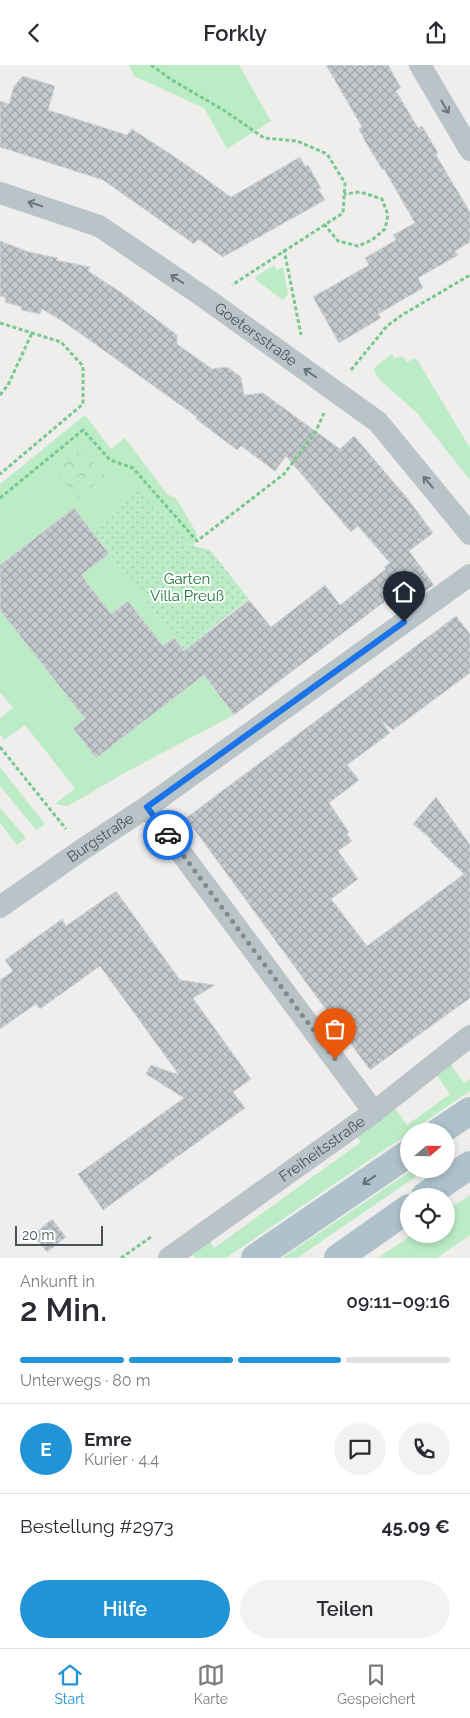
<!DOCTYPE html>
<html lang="de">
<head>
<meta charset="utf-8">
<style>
  :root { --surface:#fff; --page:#f2f2f3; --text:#2b2b33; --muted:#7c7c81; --line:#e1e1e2; --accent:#2094d7 }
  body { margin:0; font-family:Raleway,sans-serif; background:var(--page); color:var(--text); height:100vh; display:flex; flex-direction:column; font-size:19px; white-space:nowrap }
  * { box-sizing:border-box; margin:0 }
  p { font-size:16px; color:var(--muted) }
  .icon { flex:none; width:28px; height:28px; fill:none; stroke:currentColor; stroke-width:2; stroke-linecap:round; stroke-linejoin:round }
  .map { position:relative; height:1193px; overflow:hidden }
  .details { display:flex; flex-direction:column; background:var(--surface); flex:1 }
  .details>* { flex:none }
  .needle { width:32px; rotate:70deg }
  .fabs { position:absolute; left:400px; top:1058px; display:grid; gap:10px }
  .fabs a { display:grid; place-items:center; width:55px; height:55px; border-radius:50%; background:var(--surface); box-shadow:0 2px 8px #0003; font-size:25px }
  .scale { position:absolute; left:15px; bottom:12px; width:88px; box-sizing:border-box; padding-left:5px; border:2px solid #465459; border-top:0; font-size:14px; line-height:18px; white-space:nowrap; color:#465459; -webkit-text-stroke:4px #fff; paint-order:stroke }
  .pin { position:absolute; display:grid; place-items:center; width:42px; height:42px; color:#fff; margin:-51px -21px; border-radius:50% 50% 50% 0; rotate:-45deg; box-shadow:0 0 5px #0007 }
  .pin .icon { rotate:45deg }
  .courier { position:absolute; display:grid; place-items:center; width:50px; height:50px; margin:-25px; border:4px solid #1a73e8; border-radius:50%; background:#fff; color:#222; box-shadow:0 1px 6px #0007 }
  .summary em { font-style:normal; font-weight:600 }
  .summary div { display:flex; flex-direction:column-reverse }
  .summary { display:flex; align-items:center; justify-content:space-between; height:85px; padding:0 20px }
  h1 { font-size:32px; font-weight:600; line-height:38px }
  .bar { display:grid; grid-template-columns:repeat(4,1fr); gap:8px 5px; align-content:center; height:60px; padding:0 20px }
  .bar i { height:6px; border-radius:4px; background:var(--line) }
  .bar .active { background:var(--accent) }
  .bar p { grid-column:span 4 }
  .line { display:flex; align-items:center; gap:12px; padding:0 20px; border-top:1px solid var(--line) }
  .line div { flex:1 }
  .round { display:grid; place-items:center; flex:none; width:52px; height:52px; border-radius:26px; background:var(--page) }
  .action { display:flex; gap:10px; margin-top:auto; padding:10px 20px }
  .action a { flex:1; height:58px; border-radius:30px; background:var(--accent); color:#fff; font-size:20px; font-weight:600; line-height:58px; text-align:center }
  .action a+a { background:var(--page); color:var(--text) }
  header { display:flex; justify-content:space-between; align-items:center; height:65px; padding:0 20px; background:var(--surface); font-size:22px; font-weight:600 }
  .tab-bar { display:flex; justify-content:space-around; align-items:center; height:70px; border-top:1px solid var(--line); background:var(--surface); font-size:14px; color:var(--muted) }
  .tab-bar a { display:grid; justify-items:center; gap:2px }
  .tab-bar .active { color:var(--accent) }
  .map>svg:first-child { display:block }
  .grass { fill:#bcecc5 }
  .forest { fill:url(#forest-crowns) }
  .garden { fill:url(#garden-dots) }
  .building { fill:url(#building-cross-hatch); stroke:#d1d5d8 }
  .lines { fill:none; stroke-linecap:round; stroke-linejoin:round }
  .path { stroke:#76c98f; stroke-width:3; stroke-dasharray:4 2.5; stroke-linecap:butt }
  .street { stroke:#b9c4c9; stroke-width:22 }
  .primary { stroke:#adc2cb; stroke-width:28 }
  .oneway { stroke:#68767b }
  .oneway2 { stroke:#607076 }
  .done { stroke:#828a8d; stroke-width:5; stroke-dasharray:0 9 }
  .route { stroke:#1a73e8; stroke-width:6 }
  .labels { text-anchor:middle; stroke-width:4; stroke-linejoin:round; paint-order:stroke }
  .street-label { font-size:15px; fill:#465459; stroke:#fff }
  .park-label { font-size:15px; fill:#1a7736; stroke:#fff }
</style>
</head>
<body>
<header><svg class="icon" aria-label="back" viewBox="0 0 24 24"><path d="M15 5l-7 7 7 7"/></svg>Forkly<svg class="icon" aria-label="share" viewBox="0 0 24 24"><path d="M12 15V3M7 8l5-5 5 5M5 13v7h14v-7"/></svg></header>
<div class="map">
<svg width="470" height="1193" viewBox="0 0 470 1193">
  <defs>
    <pattern id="forest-crowns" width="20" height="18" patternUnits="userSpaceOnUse" patternTransform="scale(1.25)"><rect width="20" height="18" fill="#bcecc5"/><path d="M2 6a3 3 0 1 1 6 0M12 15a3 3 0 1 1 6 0" fill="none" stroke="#a3ccac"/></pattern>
    <pattern id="garden-dots" width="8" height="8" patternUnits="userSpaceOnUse" patternTransform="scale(1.25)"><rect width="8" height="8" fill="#bcecc5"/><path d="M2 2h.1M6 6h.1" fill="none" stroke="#a3ccac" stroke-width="1.8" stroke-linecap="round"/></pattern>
    <pattern id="building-cross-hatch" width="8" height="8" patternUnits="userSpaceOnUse" patternTransform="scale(1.25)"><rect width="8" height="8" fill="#c4c9cd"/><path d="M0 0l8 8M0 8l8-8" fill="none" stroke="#a1a6a9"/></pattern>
  </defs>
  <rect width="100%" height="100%" fill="#f0eded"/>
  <!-- grass -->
  <g class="grass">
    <path d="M129,0h110l32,56 -44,28 -23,-41 -70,-32z"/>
    <path d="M274,200l3,5 6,-3 5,27 -5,6 -27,-20 -1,-3z"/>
    <path d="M392,289l2,5 8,-3 5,6 9,-4 54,90v32l-53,-67 -38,-34 -5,-9 1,-3z"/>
    <path d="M85,350l26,34 14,-11 42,56 9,4 21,36 -3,11 -8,-1v-8c-12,-8 -18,-20 -29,-29 -6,-6 -12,-11 -18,-17l-48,40 143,185 -108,57 -58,34 -13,-2 20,-16 -50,-63 -21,15 -4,-6v-16l13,-10 -13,-16v-208z"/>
    <path d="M0,702l45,57 -9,6 -36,-44z"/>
    <path d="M0,743l26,30 -9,7 -17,-22z"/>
    <path d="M451,1000l13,18 6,-4v12l-59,40h-2v2l-183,125h-31l-3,-5 17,-12 5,7 147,-106 -6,-7 39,-28 13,18 43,-31 -13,-18z"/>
    <path d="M414,1104h13l-130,89h-15z"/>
    <path d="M470,1130v40l-33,23h-59l35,-24h33v-23z"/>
  </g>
  <!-- forest -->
  <path class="forest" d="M74,387l10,1 21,23 -28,23 -24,-32z"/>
  <!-- garden -->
  <path class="garden" d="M139,425c6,6 12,11 18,17 11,9 17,21 29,29v8l24,6 39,49 -43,33 9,13 -18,22 -106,-137z"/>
  <!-- building -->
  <g class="building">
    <path d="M326,0h62l13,23 -5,3 22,37 4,-2 16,27 -2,2 34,57v30l-15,9 3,4 -40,23 5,10 -45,26 3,4 -42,25 -26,-46 56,-32 -4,-7 31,-18 -3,-5 22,-12 -31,-54h-2l-17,-28 -6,-12 3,-2z"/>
    <path d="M23,11l32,10 -7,24 79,25 5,-6 49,32 50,36 69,-40 5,9 3,-1 13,23 -3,1 7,11 -102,57 -25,-18 -4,5 -91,-64 -103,-33v-46l9,3 5,-18z"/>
    <path d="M0,176l29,11 29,6 -2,2 34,7 -2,4 34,22 55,42v9l35,25 15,-2 14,10 3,18 19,-2 77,56 14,-13 54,63 25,34 -24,18 25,34 -16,11 -10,-12 -174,131 -30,-40 -108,83 -23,-30 12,-9 -85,-109v-45l74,-57 35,46 -28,21 30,39 17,-13 35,45 11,-8 10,13 65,-51 22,27 54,-42 15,20 46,-36 -2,-2 6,-4 -32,-37 -7,6 -65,-76 -11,15 -34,-25 -4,4 -41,-31 1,-2 -130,-93 -25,-15 -2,5 -19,-4 1,-3 -17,-5 1,-4 -6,-2z"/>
    <path d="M456,551l14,18v39l-77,57 -11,-8 8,11 -43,32 12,15 -30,23 20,29 -2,2 5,7 -14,10 20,28 -27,20 36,47 97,-72 -34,-33 2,-1 -19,-16 23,-27 34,48v153l-100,72 -184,-252z"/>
    <path d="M116,826l64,89 35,5 -22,13 58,81 -18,13 12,16 -142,102 -25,-36 106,-76 -38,-24 5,-9 28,10 -79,-109 -60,43 -4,-5 -36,25v-49l13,-9 -8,-11 57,-41 4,7z"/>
    <path d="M52,1154l14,18 -19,15 -14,-17z"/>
  </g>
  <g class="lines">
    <!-- path -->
    <g class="path">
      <path d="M151,0l21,15 53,31 39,27 33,3 30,13 18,29 -2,30 -111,72"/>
      <path d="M324,159l14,17 20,5 14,-6 13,-11 3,-14 -6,-16 -22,-7 -16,2"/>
      <path d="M284,184l17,86"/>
      <path d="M0,258l61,19 22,24v38l-83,70"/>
      <path d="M351,305l36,-44 15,-11 68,-40"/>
      <path d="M0,330l8,-10 24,-52"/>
      <path d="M0,433l83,-68 27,30 23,8 64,73 87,-67 31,-41 9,-20"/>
      <path d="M0,682l66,82"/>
      <path d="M121,1193l30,-21"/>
    </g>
    <!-- street -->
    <g class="street">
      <path d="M420,0l50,85"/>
      <path id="s1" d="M0,128l99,33 109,74 170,122 92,112"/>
      <path d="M147,742l227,305"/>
      <path id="s2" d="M0,842l83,-58 64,-42 323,-232"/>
      <path id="s3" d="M169,1193l205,-146 96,-76"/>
    </g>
    <!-- primary -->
    <g class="primary">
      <path d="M440,1066l30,-20"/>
      <path d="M425,1131l45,-31"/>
      <path d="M255,1193l154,-105"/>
      <path d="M338,1193l71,-50"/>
    </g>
  </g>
  <!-- one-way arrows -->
  <defs><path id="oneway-shaft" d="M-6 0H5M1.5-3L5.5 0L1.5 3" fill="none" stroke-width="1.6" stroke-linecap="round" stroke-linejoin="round" transform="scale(1.25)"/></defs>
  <g class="oneway">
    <use href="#oneway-shaft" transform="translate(445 42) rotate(60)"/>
    <use href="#oneway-shaft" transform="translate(35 139) rotate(-162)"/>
    <use href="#oneway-shaft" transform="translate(177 214) rotate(-146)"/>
    <use href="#oneway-shaft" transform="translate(310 308) rotate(-145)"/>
    <use href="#oneway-shaft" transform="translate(428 417) rotate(-130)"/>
  </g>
  <use class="oneway2" href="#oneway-shaft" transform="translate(369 1115) rotate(146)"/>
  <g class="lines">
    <!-- done -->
    <path class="done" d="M168,770l167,224"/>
    <!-- route -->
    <path class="route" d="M168,770l-21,-28 257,-185"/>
  </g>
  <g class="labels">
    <!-- street labels -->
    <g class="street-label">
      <text dy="5" stroke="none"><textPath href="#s1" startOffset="295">Goetersstraße</textPath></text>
      <text dy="5" stroke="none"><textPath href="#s2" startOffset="122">Burgstraße</textPath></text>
      <text dy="5" stroke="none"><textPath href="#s3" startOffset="188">Freiheitsstraße</textPath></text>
    </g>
    <!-- park labels -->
    <g class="park-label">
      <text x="187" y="519">Garten<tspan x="187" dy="17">Villa Preuß</tspan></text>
    </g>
  </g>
</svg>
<div class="fabs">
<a><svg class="needle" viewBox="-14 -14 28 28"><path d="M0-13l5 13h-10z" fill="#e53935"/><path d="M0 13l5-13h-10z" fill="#7c7c81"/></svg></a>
<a><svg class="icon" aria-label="locate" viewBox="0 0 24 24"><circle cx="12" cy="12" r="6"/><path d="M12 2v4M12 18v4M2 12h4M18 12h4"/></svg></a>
</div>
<div class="scale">20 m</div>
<div class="pin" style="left:335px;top:994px;background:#ea580c"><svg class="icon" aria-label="bag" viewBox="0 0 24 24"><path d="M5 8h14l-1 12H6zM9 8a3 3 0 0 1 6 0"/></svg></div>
<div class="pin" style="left:404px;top:557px;background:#1f2937"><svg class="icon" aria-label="home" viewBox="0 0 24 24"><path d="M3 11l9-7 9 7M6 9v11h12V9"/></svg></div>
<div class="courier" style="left:168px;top:770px"><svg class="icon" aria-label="car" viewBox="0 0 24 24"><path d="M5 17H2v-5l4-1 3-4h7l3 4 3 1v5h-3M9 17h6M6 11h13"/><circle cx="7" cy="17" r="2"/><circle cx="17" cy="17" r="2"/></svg></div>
</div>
<section class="details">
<div class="summary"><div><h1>2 Min.</h1><p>Ankunft in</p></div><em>09:11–09:16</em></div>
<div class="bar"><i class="active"></i><i class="active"></i><i class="active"></i><i></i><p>Unterwegs · 80 m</p></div>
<div class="line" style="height:90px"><b class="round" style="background:var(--accent);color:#fff">E</b><div><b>Emre</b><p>Kurier · 4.4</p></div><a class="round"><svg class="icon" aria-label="chat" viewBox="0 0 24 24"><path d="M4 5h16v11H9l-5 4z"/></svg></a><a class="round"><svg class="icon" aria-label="phone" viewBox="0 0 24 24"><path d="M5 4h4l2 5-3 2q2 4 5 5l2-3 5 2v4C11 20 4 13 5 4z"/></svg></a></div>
<div class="line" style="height:65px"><div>Bestellung #2973</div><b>45.09 €</b></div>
<div class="action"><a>Hilfe</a><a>Teilen</a></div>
</section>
<nav class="tab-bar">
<a class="active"><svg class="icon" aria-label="home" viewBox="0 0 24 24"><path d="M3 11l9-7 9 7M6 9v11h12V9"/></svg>Start</a>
<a><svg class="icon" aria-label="map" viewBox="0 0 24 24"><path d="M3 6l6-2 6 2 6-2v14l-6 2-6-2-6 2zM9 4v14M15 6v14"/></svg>Karte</a>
<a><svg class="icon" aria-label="saved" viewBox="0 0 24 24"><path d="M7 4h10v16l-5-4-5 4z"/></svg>Gespeichert</a>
</nav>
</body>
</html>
